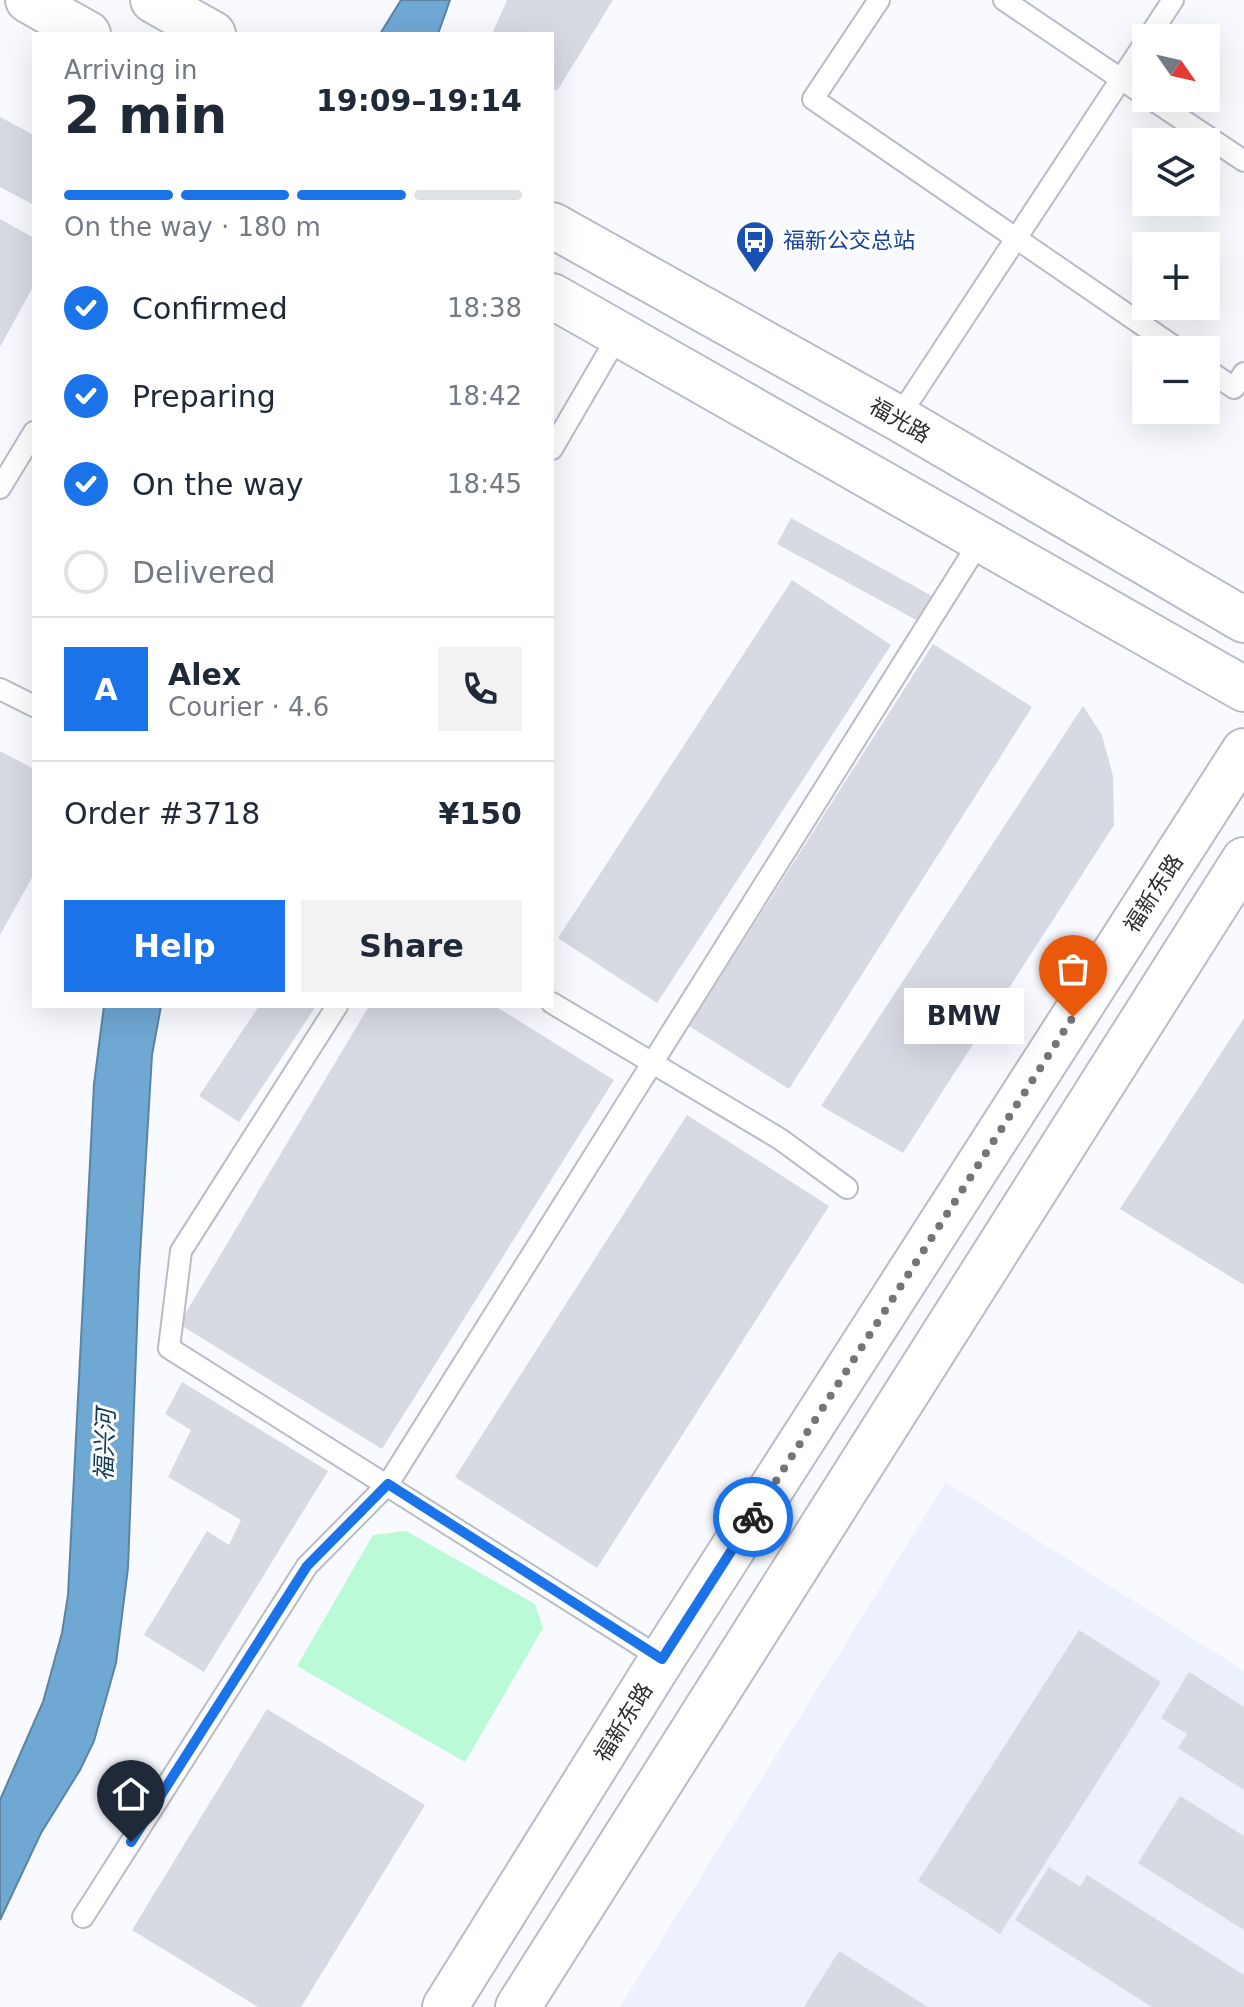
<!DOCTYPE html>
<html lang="en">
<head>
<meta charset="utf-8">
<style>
  :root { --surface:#fff; --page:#f2f2f3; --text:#1f2937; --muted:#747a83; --line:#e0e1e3; --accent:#1a73e8 }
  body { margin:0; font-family:"DejaVu Sans","Noto Sans SC",sans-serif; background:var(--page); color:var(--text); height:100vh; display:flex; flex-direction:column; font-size:30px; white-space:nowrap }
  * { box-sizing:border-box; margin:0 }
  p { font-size:26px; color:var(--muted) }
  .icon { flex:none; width:44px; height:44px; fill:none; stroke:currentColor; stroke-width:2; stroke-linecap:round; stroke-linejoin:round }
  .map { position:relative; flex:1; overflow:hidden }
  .panel { position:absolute; left:32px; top:32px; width:522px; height:976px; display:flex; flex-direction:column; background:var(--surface); border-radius:0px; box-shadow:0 8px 32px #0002 }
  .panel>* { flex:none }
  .needle { width:52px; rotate:124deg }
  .fabs { position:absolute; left:1132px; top:24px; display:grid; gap:16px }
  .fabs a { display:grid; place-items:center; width:88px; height:88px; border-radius:0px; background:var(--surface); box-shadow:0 8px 32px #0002; font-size:40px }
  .pin { position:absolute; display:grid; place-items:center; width:68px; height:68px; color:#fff; margin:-82px -34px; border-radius:50% 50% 50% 0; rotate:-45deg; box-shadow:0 0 8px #0007 }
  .pin .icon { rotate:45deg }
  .courier { position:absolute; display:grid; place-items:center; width:80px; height:80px; margin:-40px; border:6px solid #1a73e8; border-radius:50%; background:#fff; color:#222; box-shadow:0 2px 10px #0007 }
  .bubble { position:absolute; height:56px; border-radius:0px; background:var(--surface); box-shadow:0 8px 32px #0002; font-size:26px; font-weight:600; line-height:56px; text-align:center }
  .overview em { font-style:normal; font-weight:600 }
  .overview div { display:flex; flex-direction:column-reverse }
  .overview { display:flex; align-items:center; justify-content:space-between; height:136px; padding:0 32px }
  h1 { font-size:52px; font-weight:600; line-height:60px }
  .bar { display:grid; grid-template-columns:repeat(4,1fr); gap:12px 8px; align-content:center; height:96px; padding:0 32px }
  .bar i { height:10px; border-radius:6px; background:var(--line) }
  .bar .current { background:var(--accent) }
  .bar p { grid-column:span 4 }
  .line { display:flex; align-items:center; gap:20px; padding:0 32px; border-top:2px solid var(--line) }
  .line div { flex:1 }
  .round { display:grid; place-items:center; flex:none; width:84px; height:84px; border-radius:0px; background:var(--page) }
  ol { padding:0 32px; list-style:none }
  li { display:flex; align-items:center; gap:24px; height:88px }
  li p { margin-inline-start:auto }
  li .icon { padding:8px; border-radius:50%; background:var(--accent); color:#fff; stroke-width:4 }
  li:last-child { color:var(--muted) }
  li i { width:44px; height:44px; border:4px solid var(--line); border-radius:50% }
  .action { display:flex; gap:16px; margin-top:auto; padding:16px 32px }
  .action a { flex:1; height:92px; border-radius:0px; background:var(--accent); color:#fff; font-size:32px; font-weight:600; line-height:92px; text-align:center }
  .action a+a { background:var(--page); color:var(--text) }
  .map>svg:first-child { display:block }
  .built { fill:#edf0fd }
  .green { fill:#bbfad6 }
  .water { fill:#70a8d4; stroke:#5c83a3; stroke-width:2 }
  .building { fill:#d8dae3 }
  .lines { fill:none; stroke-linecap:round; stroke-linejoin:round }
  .service-casing { stroke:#babcc4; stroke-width:24 }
  .primary-casing { stroke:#babcc4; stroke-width:48 }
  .service { stroke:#fff; stroke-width:20 }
  .primary { stroke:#fff; stroke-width:44 }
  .done { stroke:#737578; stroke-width:8; stroke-dasharray:0 14.4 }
  .route { stroke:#1a73e8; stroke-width:10 }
  .labels { text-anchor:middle; stroke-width:6; stroke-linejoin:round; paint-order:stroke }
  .transit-label { font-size:22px; fill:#164399; stroke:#fff; text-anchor:start }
  .street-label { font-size:22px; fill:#2c2d30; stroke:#fff }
  .water-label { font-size:24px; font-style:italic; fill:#0f3a58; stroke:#fff }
</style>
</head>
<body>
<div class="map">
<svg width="1244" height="2007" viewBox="0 0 1244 2007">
  <rect width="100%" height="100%" fill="#f8faff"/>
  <!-- built -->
  <path class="built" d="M946,1482l298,189v336h-624z"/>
  <!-- green -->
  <path class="green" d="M406,1531l129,73 8,24 -78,134 -168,-96 76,-131z"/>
  <!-- water -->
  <g class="water">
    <path d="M401,0h49l-12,34h-58z"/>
    <path d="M104,1006h57l-9,49 -13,218 -11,295 -12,95 -22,78 -14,29 -39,63 -41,87v-120l43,-98 19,-69 6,-38 26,-511z"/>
  </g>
  <!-- building -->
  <g class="building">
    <path d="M507,0h106l-56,91 -5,-3v-54h-60z"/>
    <path d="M0,117l34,18v70l-34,-18z"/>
    <path d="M0,219l34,19v47l-34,62z"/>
    <path d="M791,518l141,78 -14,25 -141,-77z"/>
    <path d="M792,580l99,65 -234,358 -99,-65z"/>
    <path d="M933,644l99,63 -243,382 -100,-63z"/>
    <path d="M1083,706l19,29 11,41 1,49 -211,328 -82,-47z"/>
    <path d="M0,751l34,18v105l-34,61z"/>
    <path d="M259,1006h57l-77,116 -40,-26z"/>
    <path d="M369,1006h126l119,74 -232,369 -203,-125z"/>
    <path d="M1244,1018v267l-124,-76z"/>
    <path d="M687,1115l142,91 -232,362 -142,-91z"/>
    <path d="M182,1382l146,89 -124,201 -60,-37 63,-104 22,14 12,-25 -73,-43 23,-47 -26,-16z"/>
    <path d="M1079,1630l82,52 -161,252 -82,-53z"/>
    <path d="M1189,1672l55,35v83l-66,-42 9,-14 -26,-16z"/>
    <path d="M267,1709l158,96 -124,202h-43l-126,-77z"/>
    <path d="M1180,1796l64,40v94l-106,-67z"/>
    <path d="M1049,1867l31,20 7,-12 157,100v32h-92l-137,-87z"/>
    <path d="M839,1951l89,56h-124z"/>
  </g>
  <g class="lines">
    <defs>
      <g id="service">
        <path d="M879,0l-66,99 366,251"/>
        <path d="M1004,0l142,96"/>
        <path d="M1148,38l25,-38"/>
        <path d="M1150,98l94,63"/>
        <path d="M1206,369l28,19 10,-15"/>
        <path d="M898,418l248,-377"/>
        <path d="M552,449l67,-115"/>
        <path d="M0,488l34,-56"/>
        <path d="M0,689l34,17"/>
        <path d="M552,1003l228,136 67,49"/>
        <path d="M337,1006l-156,245 -12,97 493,311"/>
        <path d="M83,1917l224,-351 81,-82 592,-943"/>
      </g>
      <g id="primary">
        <path d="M28,0l60,34"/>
        <path d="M153,0l60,34"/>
        <path d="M552,225l346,193 346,202"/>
        <path d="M552,296l692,393"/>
        <path d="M445,2007l217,-348 582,-908"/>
        <path d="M518,2007l726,-1147"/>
      </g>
    </defs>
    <!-- service casing -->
    <use href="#service" class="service-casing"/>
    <!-- primary casing -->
    <use href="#primary" class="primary-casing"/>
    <!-- service -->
    <use href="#service" class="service"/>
    <!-- primary -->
    <use href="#primary" class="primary"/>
  </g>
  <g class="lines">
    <!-- done -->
    <path class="done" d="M753,1517l320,-500"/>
    <!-- route -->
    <path class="route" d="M131,1842l176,-276 81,-82 274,175 91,-142"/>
  </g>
  <!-- icons -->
  <defs>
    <symbol id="bus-pin" viewBox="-11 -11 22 30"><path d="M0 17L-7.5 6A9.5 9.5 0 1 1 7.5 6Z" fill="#1a4fb4" stroke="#fff"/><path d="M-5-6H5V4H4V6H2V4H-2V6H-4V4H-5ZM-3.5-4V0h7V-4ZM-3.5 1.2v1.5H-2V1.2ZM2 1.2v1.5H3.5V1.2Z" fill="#fff"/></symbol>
  </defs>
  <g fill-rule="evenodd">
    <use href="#bus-pin" x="733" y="218" width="44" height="60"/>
  </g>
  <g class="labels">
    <!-- transit labels -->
    <g class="transit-label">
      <text x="783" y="248">福新公交总站</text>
    </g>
    <!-- street labels -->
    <g class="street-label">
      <text transform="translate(900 420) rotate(30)" y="8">福光路</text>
      <text transform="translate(1153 893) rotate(-57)" y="8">福新东路</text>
      <text transform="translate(623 1722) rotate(-58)" y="8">福新东路</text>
    </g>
    <!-- water labels -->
    <g class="water-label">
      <text transform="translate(105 1445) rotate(-88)" y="8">福兴河</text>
    </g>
  </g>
</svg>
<div class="fabs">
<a><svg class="needle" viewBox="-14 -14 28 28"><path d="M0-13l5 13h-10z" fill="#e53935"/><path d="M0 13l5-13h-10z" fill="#747a83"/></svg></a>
<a><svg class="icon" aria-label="layers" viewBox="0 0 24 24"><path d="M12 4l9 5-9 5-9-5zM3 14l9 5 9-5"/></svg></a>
<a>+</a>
<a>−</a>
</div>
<div class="pin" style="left:1073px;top:1017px;background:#ea580c"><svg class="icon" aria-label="bag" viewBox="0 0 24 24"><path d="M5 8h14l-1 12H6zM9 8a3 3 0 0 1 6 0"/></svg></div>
<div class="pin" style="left:131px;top:1842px;background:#1f2937"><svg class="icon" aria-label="home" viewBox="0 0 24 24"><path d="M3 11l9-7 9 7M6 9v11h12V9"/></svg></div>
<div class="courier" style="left:753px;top:1517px"><svg class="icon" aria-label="bike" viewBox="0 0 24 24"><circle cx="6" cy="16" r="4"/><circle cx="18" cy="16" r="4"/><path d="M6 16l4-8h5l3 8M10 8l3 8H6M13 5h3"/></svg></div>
<div class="bubble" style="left:904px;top:988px;width:120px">BMW</div>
<section class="panel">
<div class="overview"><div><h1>2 min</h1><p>Arriving in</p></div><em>19:09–19:14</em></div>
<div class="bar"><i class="current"></i><i class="current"></i><i class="current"></i><i></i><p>On the way · 180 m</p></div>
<ol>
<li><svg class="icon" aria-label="check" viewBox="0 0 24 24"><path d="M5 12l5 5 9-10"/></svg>Confirmed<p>18:38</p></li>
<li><svg class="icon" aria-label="check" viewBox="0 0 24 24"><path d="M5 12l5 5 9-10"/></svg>Preparing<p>18:42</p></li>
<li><svg class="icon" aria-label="check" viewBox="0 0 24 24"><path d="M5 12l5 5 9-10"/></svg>On the way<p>18:45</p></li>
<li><i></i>Delivered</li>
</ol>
<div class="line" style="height:144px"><b class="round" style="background:var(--accent);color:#fff">A</b><div><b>Alex</b><p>Courier · 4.6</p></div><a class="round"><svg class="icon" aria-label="phone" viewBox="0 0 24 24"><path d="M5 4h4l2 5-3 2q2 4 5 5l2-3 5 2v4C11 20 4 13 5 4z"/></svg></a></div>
<div class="line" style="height:104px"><div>Order #3718</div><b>¥150</b></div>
<div class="action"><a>Help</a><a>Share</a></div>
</section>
</div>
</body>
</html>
